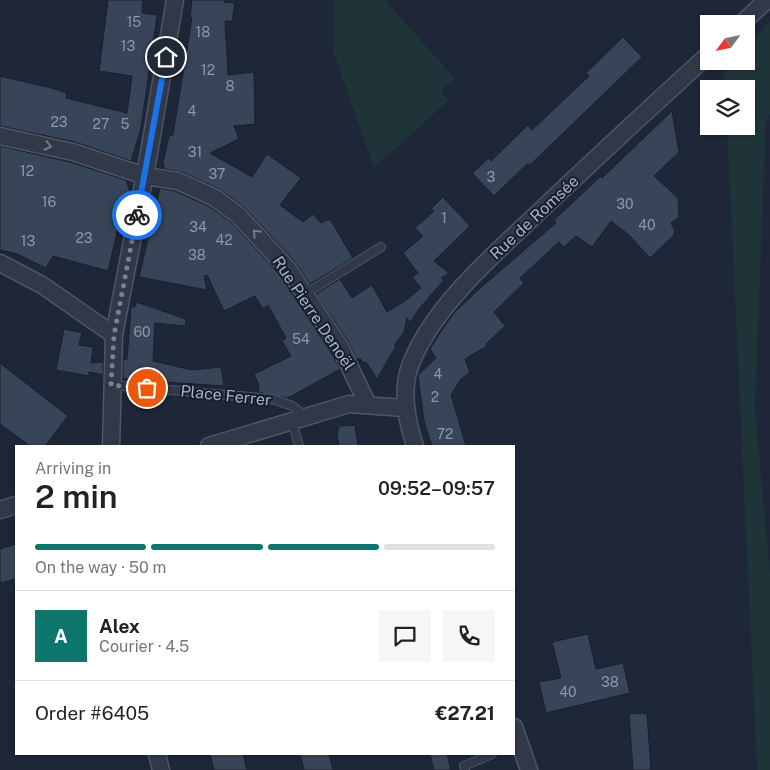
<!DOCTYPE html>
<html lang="en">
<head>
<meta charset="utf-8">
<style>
  :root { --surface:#fff; --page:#f6f6f6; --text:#222; --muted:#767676; --line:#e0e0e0; --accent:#0f766e }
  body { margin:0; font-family:"Public Sans",sans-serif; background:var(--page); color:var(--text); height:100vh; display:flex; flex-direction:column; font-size:19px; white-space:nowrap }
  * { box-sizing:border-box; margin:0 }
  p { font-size:16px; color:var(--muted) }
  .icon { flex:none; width:28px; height:28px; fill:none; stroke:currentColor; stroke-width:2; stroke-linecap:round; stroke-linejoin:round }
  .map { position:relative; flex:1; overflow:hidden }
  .drawer { position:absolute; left:15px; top:445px; width:500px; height:310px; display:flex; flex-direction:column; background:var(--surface); border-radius:0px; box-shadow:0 1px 4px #0004 }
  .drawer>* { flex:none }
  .needle { width:32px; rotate:237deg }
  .controls { position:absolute; left:700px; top:15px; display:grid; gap:10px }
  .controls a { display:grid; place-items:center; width:55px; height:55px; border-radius:0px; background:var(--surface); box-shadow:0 1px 4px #0004; font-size:25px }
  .pin { position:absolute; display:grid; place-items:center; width:42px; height:42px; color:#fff; margin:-21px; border:2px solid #fff; border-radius:50%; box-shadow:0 1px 5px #0007 }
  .courier { position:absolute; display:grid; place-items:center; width:50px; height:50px; margin:-25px; border:4px solid #1a73e8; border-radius:50%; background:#fff; color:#222; box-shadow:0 1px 6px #0007 }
  .headline em { font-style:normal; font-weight:600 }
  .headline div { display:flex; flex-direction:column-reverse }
  .headline { display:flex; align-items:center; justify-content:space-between; height:85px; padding:0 20px }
  h1 { font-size:32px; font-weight:600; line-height:38px }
  .bar { display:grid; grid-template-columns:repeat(4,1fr); gap:8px 5px; align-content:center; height:60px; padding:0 20px }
  .bar i { height:6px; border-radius:4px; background:var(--line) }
  .bar .current { background:var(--accent) }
  .bar p { grid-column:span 4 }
  .line { display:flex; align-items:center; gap:12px; padding:0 20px; border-top:1px solid var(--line) }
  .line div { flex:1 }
  .round { display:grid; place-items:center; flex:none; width:52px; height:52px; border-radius:0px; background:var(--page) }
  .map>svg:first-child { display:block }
  .green { fill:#1f3439 }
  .building { fill:#384458; stroke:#18202e }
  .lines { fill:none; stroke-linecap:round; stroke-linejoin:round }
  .lane-casing { stroke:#4e5666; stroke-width:10 }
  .street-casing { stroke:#4e5666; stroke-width:19 }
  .lane { stroke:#313948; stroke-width:8 }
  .street { stroke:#313948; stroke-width:16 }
  .oneway { stroke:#747c8d }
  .done { stroke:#798293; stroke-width:5; stroke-dasharray:0 9 }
  .route { stroke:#1a73e8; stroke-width:6 }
  .labels { text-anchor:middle; stroke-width:4; stroke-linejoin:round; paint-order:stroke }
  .number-label { font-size:14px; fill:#8e97aa }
  .street-label { font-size:16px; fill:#aab3c5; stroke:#161e2c }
</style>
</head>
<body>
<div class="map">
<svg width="770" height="770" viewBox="0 0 770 770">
  <rect width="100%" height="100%" fill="#1d2737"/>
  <!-- green -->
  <g class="green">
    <path d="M334,0h51l70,79 -15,12 9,9 -75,68 -40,-115z"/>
    <path d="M770,22v91l-4,9 -11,285 15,168v195h-13l-30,-644h19v-37h-21l-1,-21 6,-7h16v-15z"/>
  </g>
  <!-- building -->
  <g class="building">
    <path d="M108,0h35l-1,13 15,2 -16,113 -10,33 -56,-19 -75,-16v-50l51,12 16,5 -1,5 61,15 5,-37 -33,-5z"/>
    <path d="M192,0h32v2l11,1 -3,18h-7l3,54 26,-3 1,52 -21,2 5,13 -29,14 42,24 15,-23 34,24 -21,27 23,17 10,-8 8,9 9,-4 23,39 -43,26 -15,-22 -51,-55 -25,-18 -37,-17 -17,-3 -2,-6 6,-27 4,-1 19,-117 -2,-1z"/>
    <path d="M623,37l19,20 -112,108 -2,-2 -34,33 -22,-23 17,-15 2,3 37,-36 4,5 57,-54 -3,-3z"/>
    <path d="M672,111l7,41 -25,24 24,22 1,19 -8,6 4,8 -2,5 -23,22 -21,-23 -18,-14 -19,26 -16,-11 -12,11 -5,-5 -39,36 4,5 -30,29 11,14 -19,18 1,2 -22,13 5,13 -10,8 -9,15 15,51h-34l-8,-25 -6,-46 18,-17 -6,-9 12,-19 12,-17 24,-23 78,-67 -2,-3 47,-44 1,2z"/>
    <path d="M0,146l70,16 56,18 5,14 -3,15 -5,-2 -15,64 -55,-15 -7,12 -29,-14 -17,-4z"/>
    <path d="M160,188l15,3 35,16 21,15 49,53 51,77 9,17 -52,29 -30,-6 1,-7 -5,-11 37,-18 -9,-15 4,-3 -18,-33 -5,4 -8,-13 -31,15 -17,-36 -3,1 3,14 -68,-13z"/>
    <path d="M443,197l27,29 -36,35 15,12 -8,5 3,2 -26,30 -8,13 -3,-5 -3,14 -10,13 2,1 -19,33 -11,-17 -3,1 -3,-5 -3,2 -9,-19 -32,-47 24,-15 12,19 20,-13 15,27 18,-11 16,-13 -9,-11 6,-4 -15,-20 20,-17 -8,-8 19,-17 -3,-2z"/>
    <path d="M136,302l50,17 -1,7 -30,-3 -2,38 39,9 29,-3 3,19 -61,-4 -25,-5 -4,4 -11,-3v-18l4,-1 4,-52h4z"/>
    <path d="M64,329l18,4 -3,12 14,2 -2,16 12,-1v13l-14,-3v4l-33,-6z"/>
    <path d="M0,363l68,53 -23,30h-15l-30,-22z"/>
    <path d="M355,425l3,21h-19l-2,-12 2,-8z"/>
    <path d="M16,544v35l-16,4v-34z"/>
    <path d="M588,634l8,35 27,-6 7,30 -84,20 -7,-31 22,-4 -9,-36z"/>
    <path d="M647,713l4,57h-18l-4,-56z"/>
    <path d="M210,754h33l4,16h-33z"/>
    <path d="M300,754h29l4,16h-29z"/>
    <path d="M430,754h17l4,16h-17z"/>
  </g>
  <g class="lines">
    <defs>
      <g id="lane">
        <path d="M305,294l76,-47"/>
        <path d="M111,385l162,14 19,7 14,10"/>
        <path d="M292,421l7,25"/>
        <path d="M465,770l-1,-4 28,-12"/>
      </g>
      <g id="street">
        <path d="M741,24l26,-24"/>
        <path d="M0,136l73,16 72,24 33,5 37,17 23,17 50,54 52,78 28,58"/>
        <path d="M0,263l42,22 72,50"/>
        <path d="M111,446l3,-111 35,-182 26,-153"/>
        <path d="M209,446l140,-42 56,4"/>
        <path d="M415,446c-9,-27 -15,-58 -3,-85 24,-58 85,-109 130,-152 55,-52 111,-104 167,-155"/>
        <path d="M0,510l16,-5"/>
        <path d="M514,727l15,43"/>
        <path d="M157,754l4,16"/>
      </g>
    </defs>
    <!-- lane casing -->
    <use href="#lane" class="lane-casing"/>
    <!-- street casing -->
    <use href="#street" class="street-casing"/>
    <!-- lane -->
    <use href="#lane" class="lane"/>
    <!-- street -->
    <use href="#street" class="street"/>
  </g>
  <!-- one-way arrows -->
  <defs><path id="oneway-chevron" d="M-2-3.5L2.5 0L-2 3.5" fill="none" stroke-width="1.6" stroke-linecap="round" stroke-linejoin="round" transform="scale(1.25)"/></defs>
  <g class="oneway">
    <use href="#oneway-chevron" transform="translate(48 146) rotate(12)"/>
    <use href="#oneway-chevron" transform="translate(256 233) rotate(-135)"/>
  </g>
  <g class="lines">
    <!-- done -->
    <path class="done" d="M137,215l-23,120 -3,50 36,3"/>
    <!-- route -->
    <path class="route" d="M137,215l29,-158"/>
  </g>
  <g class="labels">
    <!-- number labels -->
    <g class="number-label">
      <text x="134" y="27">15</text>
      <text x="203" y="37">18</text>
      <text x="128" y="51">13</text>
      <text x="208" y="75">12</text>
      <text x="230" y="91">8</text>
      <text x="192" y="116">4</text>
      <text x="59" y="127">23</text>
      <text x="101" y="129">27</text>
      <text x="125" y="129">5</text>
      <text x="195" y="157">31</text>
      <text x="27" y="176">12</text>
      <text x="217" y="179">37</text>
      <text x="491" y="182">3</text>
      <text x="49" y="207">16</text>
      <text x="625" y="209">30</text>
      <text x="444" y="223">1</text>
      <text x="647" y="230">40</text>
      <text x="198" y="232">34</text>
      <text x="84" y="243">23</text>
      <text x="224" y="245">42</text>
      <text x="28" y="246">13</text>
      <text x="197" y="260">38</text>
      <text x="142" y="337">60</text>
      <text x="301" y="344">54</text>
      <text x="438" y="379">4</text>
      <text x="435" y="402">2</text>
      <text x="445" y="439">72</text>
      <text x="610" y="687">38</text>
      <text x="568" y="697">40</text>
    </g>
    <!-- street labels -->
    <g class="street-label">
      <text transform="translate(534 217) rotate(-43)" y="6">Rue de Romsée</text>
      <text transform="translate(314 313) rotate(56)" y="6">Rue Pierre Denoël</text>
      <text transform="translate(226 395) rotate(6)" y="6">Place Ferrer</text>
    </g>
  </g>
</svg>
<div class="controls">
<a><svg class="needle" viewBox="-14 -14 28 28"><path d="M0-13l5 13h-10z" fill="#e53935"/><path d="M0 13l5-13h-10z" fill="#767676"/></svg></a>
<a><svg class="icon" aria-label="layers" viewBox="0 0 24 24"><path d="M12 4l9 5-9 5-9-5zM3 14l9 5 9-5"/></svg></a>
</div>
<div class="pin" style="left:147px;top:388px;background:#ea580c"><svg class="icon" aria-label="bag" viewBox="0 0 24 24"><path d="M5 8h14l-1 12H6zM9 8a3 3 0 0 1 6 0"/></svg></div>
<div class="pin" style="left:166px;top:57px;background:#1f2937"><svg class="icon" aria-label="home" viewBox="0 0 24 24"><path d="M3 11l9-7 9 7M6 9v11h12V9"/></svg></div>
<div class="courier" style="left:137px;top:215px"><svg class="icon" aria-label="bike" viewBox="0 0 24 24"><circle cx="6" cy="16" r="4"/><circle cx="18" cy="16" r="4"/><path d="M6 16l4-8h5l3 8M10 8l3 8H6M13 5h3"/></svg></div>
<section class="drawer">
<div class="headline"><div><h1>2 min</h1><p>Arriving in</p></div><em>09:52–09:57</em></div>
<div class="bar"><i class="current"></i><i class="current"></i><i class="current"></i><i></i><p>On the way · 50 m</p></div>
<div class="line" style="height:90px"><b class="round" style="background:var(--accent);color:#fff">A</b><div><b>Alex</b><p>Courier · 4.5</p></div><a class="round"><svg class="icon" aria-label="chat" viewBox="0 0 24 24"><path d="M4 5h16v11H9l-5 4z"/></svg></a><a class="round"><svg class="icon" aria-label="phone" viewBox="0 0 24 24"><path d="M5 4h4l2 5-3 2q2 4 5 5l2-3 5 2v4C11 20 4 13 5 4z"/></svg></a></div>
<div class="line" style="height:65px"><div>Order #6405</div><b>€27.21</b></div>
</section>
</div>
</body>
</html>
